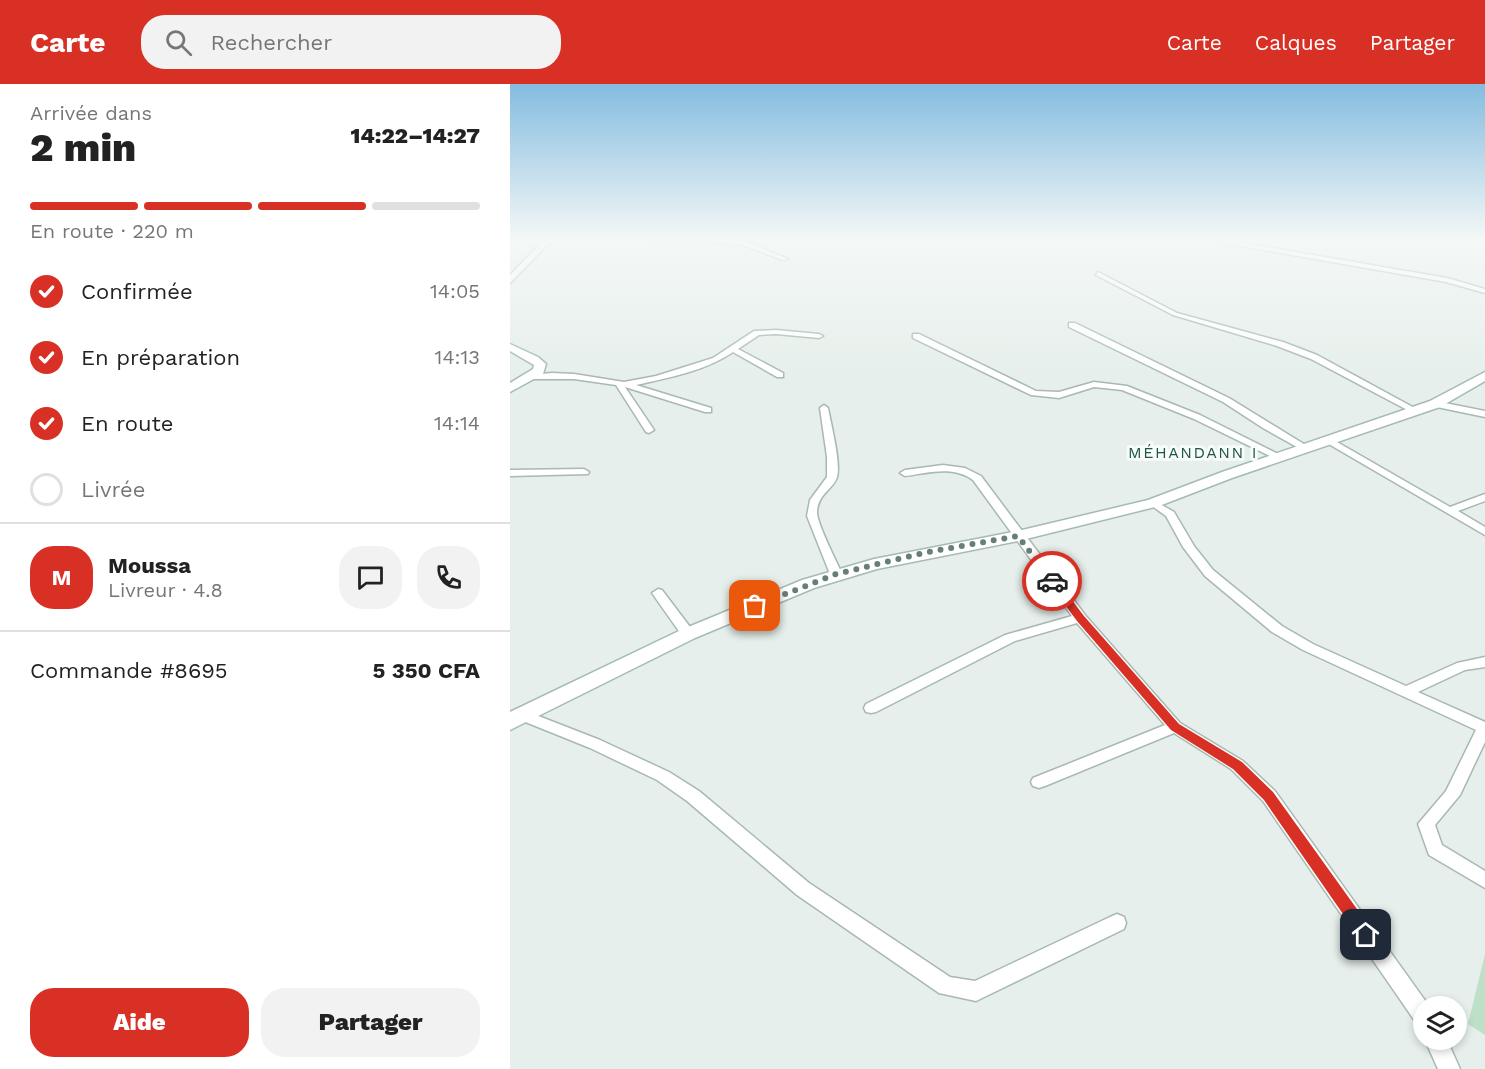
<!DOCTYPE html>
<html lang="fr">
<head>
<meta charset="utf-8">
<style>
  :root { --surface:#fff; --page:#f2f2f2; --text:#222; --muted:#767676; --line:#e0e0e0; --accent:#d93025 }
  body { margin:0; font-family:"Work Sans",sans-serif; background:var(--page); color:var(--text); height:100vh; display:flex; flex-direction:column; font-size:22px; white-space:nowrap }
  * { box-sizing:border-box; margin:0 }
  p { font-size:20px; color:var(--muted) }
  .icon { flex:none; width:33px; height:33px; fill:none; stroke:currentColor; stroke-width:2; stroke-linecap:round; stroke-linejoin:round }
  .map { position:relative; flex:1; overflow:hidden }
  .panel { display:flex; flex-direction:column; background:var(--surface); width:510px }
  .panel>* { flex:none }
  .controls { position:absolute; left:903px; top:912px; display:grid; gap:12px }
  .controls a { display:grid; place-items:center; width:54px; height:54px; border-radius:50%; background:var(--surface); box-shadow:0 3px 9px #0003; font-size:30px }
  .pin { position:absolute; display:grid; place-items:center; width:51px; height:51px; color:#fff; margin:-26px; border-radius:12px; box-shadow:0 3px 9px #0006 }
  .courier { position:absolute; display:grid; place-items:center; width:60px; height:60px; margin:-30px; border:4px solid #d93025; border-radius:50%; background:#fff; color:#222; box-shadow:0 2px 8px #0007 }
  .headline em { font-style:normal; font-weight:800 }
  .headline div { display:flex; flex-direction:column-reverse }
  .headline { display:flex; align-items:center; justify-content:space-between; height:102px; padding:0 30px }
  h1 { font-size:39px; font-weight:800; line-height:45px }
  .bar { display:grid; grid-template-columns:repeat(4,1fr); gap:9px 6px; align-content:center; height:72px; padding:0 30px }
  .bar i { height:8px; border-radius:4px; background:var(--line) }
  .bar .active { background:var(--accent) }
  .bar p { grid-column:span 4 }
  .line { display:flex; align-items:center; gap:15px; padding:0 30px; border-top:2px solid var(--line) }
  .line div { flex:1 }
  .round { display:grid; place-items:center; flex:none; width:63px; height:63px; border-radius:24px; background:var(--page) }
  ol { padding:0 30px; list-style:none }
  li { display:flex; align-items:center; gap:18px; height:66px }
  li p { margin-inline-start:auto }
  li .icon { padding:6px; border-radius:50%; background:var(--accent); color:#fff; stroke-width:4 }
  li:last-child { color:var(--muted) }
  li i { width:33px; height:33px; border:3px solid var(--line); border-radius:50% }
  .cta { display:flex; gap:12px; margin-top:auto; padding:12px 30px }
  .cta a { flex:1; height:69px; border-radius:24px; background:var(--accent); color:#fff; font-size:24px; font-weight:800; line-height:69px; text-align:center }
  .cta a+a { background:var(--page); color:var(--text) }
  header { display:flex; align-items:center; gap:36px; box-sizing:border-box; height:84px; padding:0 30px; background:var(--accent); color:#fff }
  header strong { font-size:28px }
  nav { display:flex; gap:33px; margin-inline-start:auto; font-size:21px }
  .search { width:420px; height:54px; background:var(--page); display:flex; align-items:center; gap:15px; box-sizing:border-box; padding:0 21px; border-radius:24px; color:var(--muted); font-size:22px }
  main { display:flex; flex:1; min-height:0 }
  .map>svg:first-child { display:block }
  .green { fill:#bfe0c8 }
  .lines { fill:none; stroke-linecap:round; stroke-linejoin:round }
  .street-casing { stroke:#a8b8b2; stroke-width:3 }
  .secondary-casing { stroke:#a4bbb3; stroke-width:3 }
  .street { fill:#fff; fill-rule:evenodd }
  .secondary { fill:#fff; fill-rule:evenodd }
  .route { fill:#d93025 }
  .done { stroke:#687f78; stroke-width:6; stroke-dasharray:0 10.8 }
  .labels { text-anchor:middle; stroke-width:6; stroke-linejoin:round; paint-order:stroke }
  .far-quarter-label { font-size:16px; letter-spacing:1.5px; fill:#1f5548; stroke:#f7fbf9 }
</style>
</head>
<body>
<header>
<strong>Carte</strong>
<div class="search"><svg class="icon" aria-label="search" viewBox="0 0 24 24"><circle cx="10" cy="10" r="6"/><path d="M15 15l6 6"/></svg>Rechercher</div>
<nav><a>Carte</a><a>Calques</a><a>Partager</a></nav>
</header>
<main>
<section class="panel">
<div class="headline"><div><h1>2 min</h1><p>Arrivée dans</p></div><em>14:22–14:27</em></div>
<div class="bar"><i class="active"></i><i class="active"></i><i class="active"></i><i></i><p>En route · 220 m</p></div>
<ol>
<li><svg class="icon" aria-label="check" viewBox="0 0 24 24"><path d="M5 12l5 5 9-10"/></svg>Confirmée<p>14:05</p></li>
<li><svg class="icon" aria-label="check" viewBox="0 0 24 24"><path d="M5 12l5 5 9-10"/></svg>En préparation<p>14:13</p></li>
<li><svg class="icon" aria-label="check" viewBox="0 0 24 24"><path d="M5 12l5 5 9-10"/></svg>En route<p>14:14</p></li>
<li><i></i>Livrée</li>
</ol>
<div class="line" style="height:108px"><b class="round" style="background:var(--accent);color:#fff">M</b><div><b>Moussa</b><p>Livreur · 4.8</p></div><a class="round"><svg class="icon" aria-label="chat" viewBox="0 0 24 24"><path d="M4 5h16v11H9l-5 4z"/></svg></a><a class="round"><svg class="icon" aria-label="phone" viewBox="0 0 24 24"><path d="M5 4h4l2 5-3 2q2 4 5 5l2-3 5 2v4C11 20 4 13 5 4z"/></svg></a></div>
<div class="line" style="height:78px"><div>Commande #8695</div><b>5 350 CFA</b></div>
<div class="cta"><a>Aide</a><a>Partager</a></div>
</section>
<div class="map">
<svg width="975" height="985" viewBox="0 0 975 985">
  <rect width="100%" height="100%" fill="#e6efeb"/>
  <!-- green -->
  <path class="green" d="M975,870v81l-17,-11z"/>
  <g class="lines">
    <defs>
      <g id="street">
        <path d="M137,155l94,1 47,19 -5,1 -43,-16z"/>
        <path d="M710,155l227,39 38,11v4l-39,-11 -228,-40z"/>
        <path d="M588,188l79,41 106,29 34,13 103,56 -7,2 -102,-54 -34,-13 -104,-31 -77,-40z"/>
        <path d="M559,239h6l154,75 83,51 -5,3 -3,-1 -41,-23 -40,-26 -154,-75z"/>
        <path d="M266,246l43,4 4,2 -4,2 -43,-4 -17,1 -21,14 45,24v4h-6l-44,-25c-28,19 -65,26 -97,33l75,23v4h-6l-80,-25 29,43 -5,3 -3,-1 -30,-47 -42,-6h-43l-4,-2 4,-2 21,-2 22,1 50,8 32,-6 57,-18 41,-27z"/>
        <path d="M403,250h6l117,57 23,1 35,-10 33,4 73,29 86,43 -2,2h-6l-84,-41 -72,-29 -28,-3 -35,11 -28,-3 -118,-57z"/>
        <path d="M925,317l50,10v6l-53,-11 -1,-2z"/>
        <path d="M314,321l4,3c3,16 13,55 9,69 -3,12 -20,17 -20,36 1,13 19,47 25,61l-6,4 -6,-4 -23,-58 3,-16 17,-23v-20l-7,-49z"/>
        <path d="M820,354l120,69 35,-13v7l-27,10 27,16v8l-158,-92 -2,-2z"/>
        <path d="M433,381l22,3 16,8 104,139 95,108 63,38 32,30 154,215h-5v21l-7,-3 -154,-223 -32,-32 -57,-36 -129,53 -6,2 -6,-2 -2,-4 2,-4 132,-53 -88,-102 -62,18 -139,71 -5,1 -5,-1 -2,-4 2,-4 139,-69 67,-19 -99,-136c-20,-15 -45,-7 -68,-4l-5,-3 5,-3z"/>
        <path d="M74,385l5,3 -1,2 -78,2v-6z"/>
        <path d="M643,416l21,12 20,34 19,24 69,56 31,18 93,42 51,-23 28,-6v10l-20,3 -47,22 67,30v20l-25,53 -25,30 7,20 43,26v17l-56,-33 -11,-31 28,-33 30,-61 -173,-80 -31,-18 -67,-56 -22,-29 -17,-31 -18,-13z"/>
        <path d="M148,505l4,1 31,41 2,3 -2,3h-10l-31,-44z"/>
        <path d="M13,626l77,30 69,32 30,19 110,92 141,94 25,4 135,-64 7,-3 7,3 2,6 -2,6 -148,72 -37,-8 -142,-98 -110,-94 -30,-21 -67,-32 -72,-29 -2,-4 2,-4z"/>
        <path d="M915,956h22l13,29h-22z"/>
      </g>
      <g id="secondary">
        <path d="M35,155h8l-43,44v-8z"/>
        <path d="M0,260l28,13 8,7 -3,10 -33,18v-9l23,-14 1,-4 -24,-14z"/>
        <path d="M975,288v9l-45,26 -208,71 -73,28 -141,35 -141,28 -63,19 -119,50 -185,92v-18l171,-82 121,-50 72,-21 144,-28 130,-31 74,-28 208,-71z"/>
      </g>
    </defs>
    <!-- street casing -->
    <use href="#street" class="street-casing"/>
    <!-- secondary casing -->
    <use href="#secondary" class="secondary-casing"/>
    <!-- street -->
    <use href="#street" class="street"/>
    <!-- secondary -->
    <use href="#secondary" class="secondary"/>
  </g>
  <!-- sky -->
  <linearGradient id="sky" x2="0" y2="1"><stop stop-color="#84bce0"/><stop offset="0.53" stop-color="#f4f8f6"/><stop offset="1" stop-color="#f4f8f6" stop-opacity="0"/></linearGradient>
  <rect width="975" height="293" fill="url(#sky)"/>
  <!-- route -->
  <path class="route" d="M538,494h7l29,38 95,108 63,38 31,30 99,138 2,5 -2,5 -6,2 -5,-2 -97,-140 -31,-31 -62,-39 -94,-109 -30,-40z"/>
  <g class="lines">
    <!-- done -->
    <path class="done" d="M245,522l81,-32 92,-22 90,-16 34,45"/>
  </g>
  <g class="labels">
    <!-- far-quarter labels -->
    <g class="far-quarter-label">
      <text x="683" y="374">MÉHANDANN I</text>
    </g>
  </g>
</svg>
<div class="controls">
<a><svg class="icon" aria-label="layers" viewBox="0 0 24 24"><path d="M12 4l9 5-9 5-9-5zM3 14l9 5 9-5"/></svg></a>
</div>
<div class="pin" style="left:245px;top:522px;background:#ea580c"><svg class="icon" aria-label="bag" viewBox="0 0 24 24"><path d="M5 8h14l-1 12H6zM9 8a3 3 0 0 1 6 0"/></svg></div>
<div class="pin" style="left:856px;top:851px;background:#1f2937"><svg class="icon" aria-label="home" viewBox="0 0 24 24"><path d="M3 11l9-7 9 7M6 9v11h12V9"/></svg></div>
<div class="courier" style="left:542px;top:497px"><svg class="icon" aria-label="car" viewBox="0 0 24 24"><path d="M5 17H2v-5l4-1 3-4h7l3 4 3 1v5h-3M9 17h6M6 11h13"/><circle cx="7" cy="17" r="2"/><circle cx="17" cy="17" r="2"/></svg></div>
</div>
</main>
</body>
</html>
